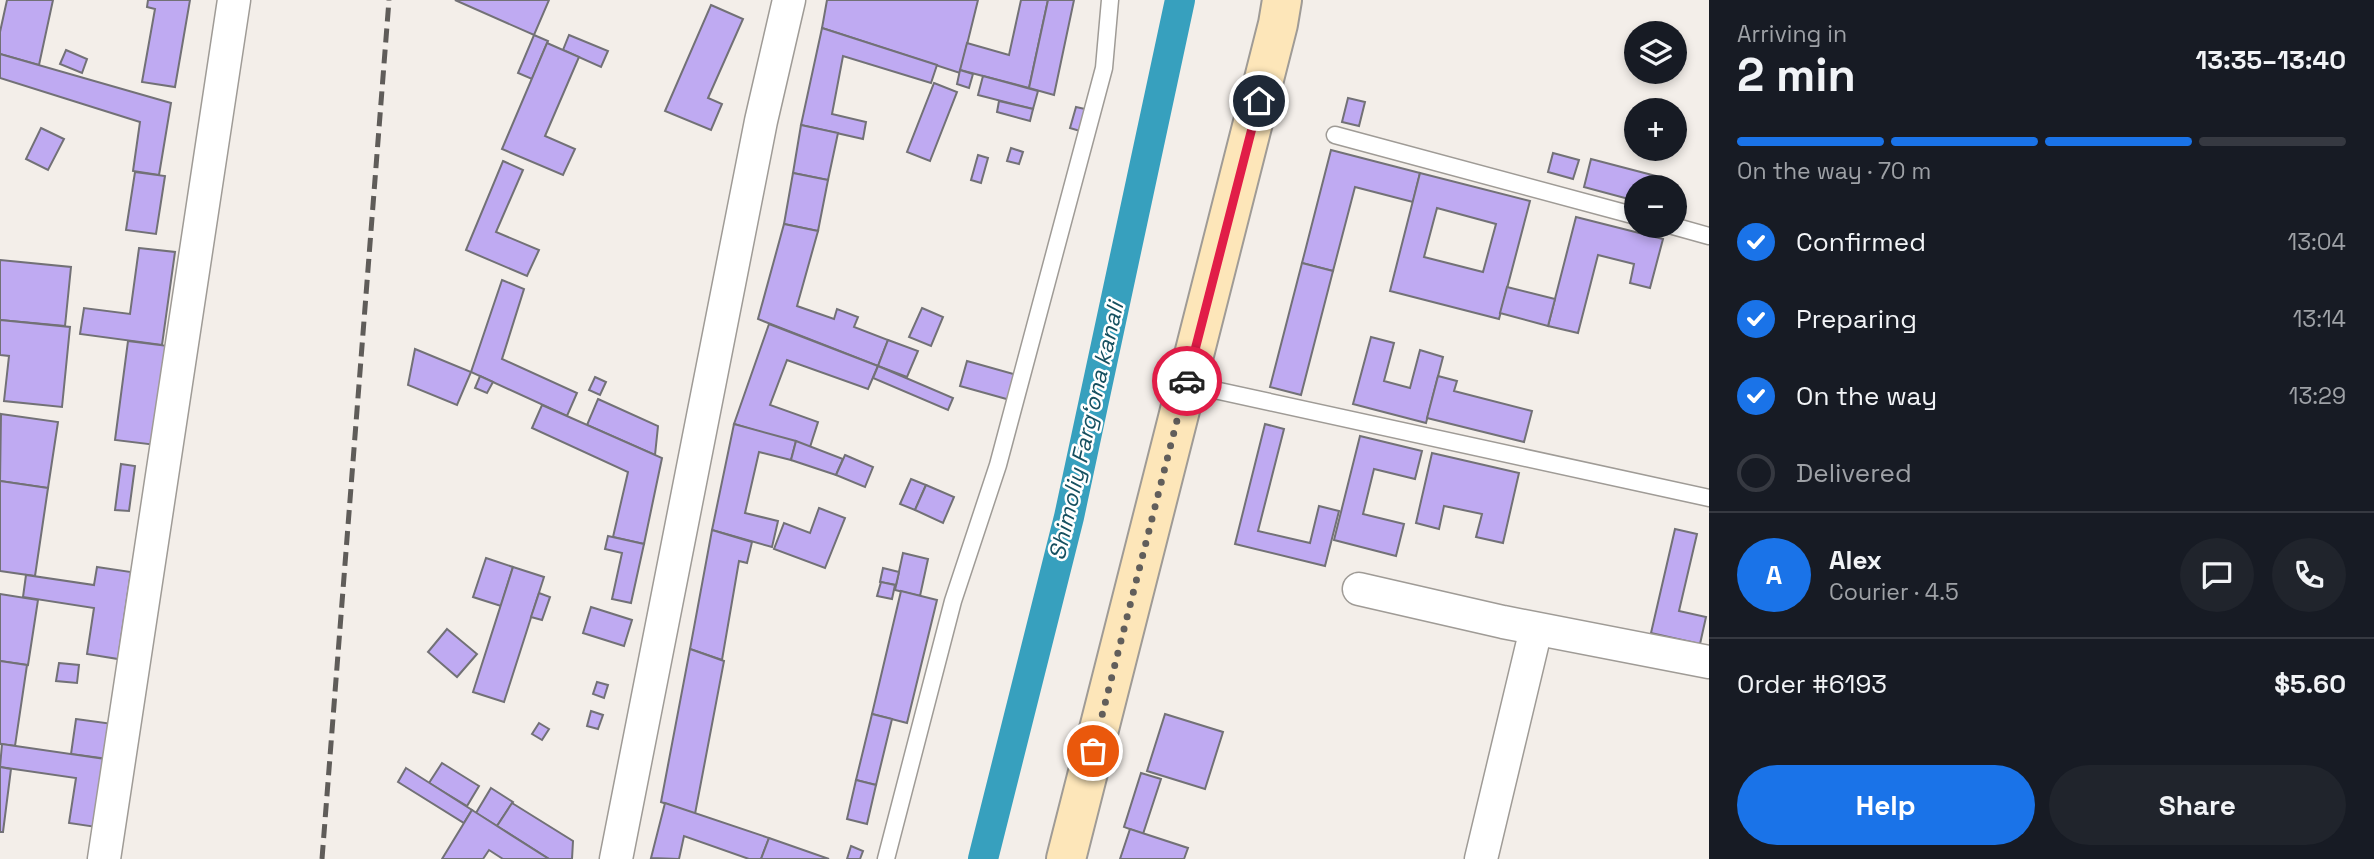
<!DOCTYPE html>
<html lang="en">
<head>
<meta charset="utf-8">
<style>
  :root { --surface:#171b24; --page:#20242c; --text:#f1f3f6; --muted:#9ea1a6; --line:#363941; --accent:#1a73e8 }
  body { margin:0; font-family:"Space Grotesk",sans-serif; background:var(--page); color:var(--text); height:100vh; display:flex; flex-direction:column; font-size:26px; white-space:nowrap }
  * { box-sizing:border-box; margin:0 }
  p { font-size:23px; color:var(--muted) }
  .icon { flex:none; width:38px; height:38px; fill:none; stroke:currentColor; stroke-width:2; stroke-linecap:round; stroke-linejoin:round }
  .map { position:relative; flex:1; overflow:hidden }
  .panel { display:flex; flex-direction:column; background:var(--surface); width:665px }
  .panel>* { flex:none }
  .fabs { position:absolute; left:1624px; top:21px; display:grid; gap:14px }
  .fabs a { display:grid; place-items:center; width:63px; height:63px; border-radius:50%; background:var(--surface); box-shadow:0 4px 10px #0003; font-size:35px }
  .pin { position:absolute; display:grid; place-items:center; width:60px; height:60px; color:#fff; margin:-30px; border:4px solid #fff; border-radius:50%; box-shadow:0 2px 7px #0007 }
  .courier { position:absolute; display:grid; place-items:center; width:70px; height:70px; margin:-35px; border:5px solid #e11d48; border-radius:50%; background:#fff; color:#222; box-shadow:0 2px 9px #0007 }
  .summary em { font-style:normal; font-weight:800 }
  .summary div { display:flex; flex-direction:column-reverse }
  .summary { display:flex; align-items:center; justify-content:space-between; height:119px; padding:0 28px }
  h1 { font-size:46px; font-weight:800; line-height:52px }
  .bar { display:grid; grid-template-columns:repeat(4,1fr); gap:10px 7px; align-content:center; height:84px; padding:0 28px }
  .bar i { height:9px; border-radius:5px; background:var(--line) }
  .bar .on { background:var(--accent) }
  .bar p { grid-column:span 4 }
  .line { display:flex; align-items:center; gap:18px; padding:0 28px; border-top:2px solid var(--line) }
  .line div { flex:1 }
  .round { display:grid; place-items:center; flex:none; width:74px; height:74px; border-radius:37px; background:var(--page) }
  ol { padding:0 28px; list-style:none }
  li { display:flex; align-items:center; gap:21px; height:77px }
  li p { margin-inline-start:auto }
  li .icon { padding:7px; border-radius:50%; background:var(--accent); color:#fff; stroke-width:4 }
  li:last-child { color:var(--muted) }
  li i { width:38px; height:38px; border:4px solid var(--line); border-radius:50% }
  .cta { display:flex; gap:14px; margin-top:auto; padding:14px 28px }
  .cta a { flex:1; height:80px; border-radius:42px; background:var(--accent); color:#fff; font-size:28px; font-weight:800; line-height:80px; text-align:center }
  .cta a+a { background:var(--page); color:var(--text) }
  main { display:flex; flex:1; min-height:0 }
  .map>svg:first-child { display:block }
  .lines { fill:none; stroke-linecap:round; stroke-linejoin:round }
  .canal { stroke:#37a0be; stroke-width:30 }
  .building { fill:#bfaaf2; stroke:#727176; stroke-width:2; fill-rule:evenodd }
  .lane-casing { stroke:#9f9b96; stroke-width:19 }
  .street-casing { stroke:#9f9b96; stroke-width:35 }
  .secondary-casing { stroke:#9f9b96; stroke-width:42 }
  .lane { stroke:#fff; stroke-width:16 }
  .street { stroke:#fff; stroke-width:32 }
  .secondary { stroke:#fde6b9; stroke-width:38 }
  .rail { stroke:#5f5c59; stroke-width:5; stroke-dasharray:14 7; stroke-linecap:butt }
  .done { stroke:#615e5b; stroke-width:7; stroke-dasharray:0 12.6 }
  .route { stroke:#e11d48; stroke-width:9 }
  .labels { text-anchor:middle; stroke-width:5; stroke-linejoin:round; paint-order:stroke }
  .water-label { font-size:23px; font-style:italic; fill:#165060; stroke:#fff }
</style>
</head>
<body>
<main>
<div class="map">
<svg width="1709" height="859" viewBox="0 0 1709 859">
  <rect width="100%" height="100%" fill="#f3eee9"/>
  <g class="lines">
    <!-- canal -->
    <path class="canal" d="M983,859l86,-342 111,-517"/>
  </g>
  <!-- building -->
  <g class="building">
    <path d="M7,0h46l-14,65 -39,-11v-22z"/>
    <path d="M148,0h42l-15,87 -33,-5 13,-73 -8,-2z"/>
    <path d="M455,0h94l-15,35z"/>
    <path d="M827,0h151l-18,73 -138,-45z"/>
    <path d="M1021,0h27l-19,88 -69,-18 7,-27 42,12z"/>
    <path d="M1048,0h26l-20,95 -25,-7z"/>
    <path d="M711,5l32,14 -35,79 14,6 -11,26 -46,-19z"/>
    <path d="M822,28l115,37 -6,18 -88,-27 -11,58 34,8 -3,17 -62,-14z"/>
    <path d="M534,35l14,6 -16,38 -14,-6z"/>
    <path d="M569,35l39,16 -7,16 -38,-17z"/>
    <path d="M547,43l32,14 -34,79 30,13 -12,26 -61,-26z"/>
    <path d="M66,50l21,9 -5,14 -22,-9z"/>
    <path d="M0,54l171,49 -12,72 -26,-4 7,-49 -140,-44z"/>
    <path d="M960,70l13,4 -4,14 -12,-4z"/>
    <path d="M983,76l55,15 -5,18 -55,-14z"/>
    <path d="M934,83l23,9 -27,69 -23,-9z"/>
    <path d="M1348,98l17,4 -6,24 -17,-4z"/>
    <path d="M999,101l34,8 -3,12 -33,-9z"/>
    <path d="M1076,107l9,2 -5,22 -10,-3z"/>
    <path d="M801,125l37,8 -10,47 -35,-7z"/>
    <path d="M41,128l23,11 -16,31 -22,-11z"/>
    <path d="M1011,148l12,4 -4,12 -12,-3z"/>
    <path d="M1331,150l89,23 -7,29 -58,-15 -22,84 -31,-8z"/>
    <path d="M1553,153l26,7 -6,19 -25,-7z"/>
    <path d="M978,155l10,3 -7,25 -10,-3z"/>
    <path d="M1591,159l65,17 -3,11h-17v14l-52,-14z"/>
    <path d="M503,161l20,9 -27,62 43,18 -12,26 -61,-26z"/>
    <path d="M135,172l30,4 -9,58 -30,-4z"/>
    <path d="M793,173l35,7 -10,51 -34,-7z"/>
    <path d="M1420,173l110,28 -31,118 -109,-28zM1437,208l59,16 -13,48 -59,-15z"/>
    <path d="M1576,217l87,22 -13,49 -20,-5 4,-19 -36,-9 -20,78 -30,-7z"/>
    <path d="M784,224l34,7 -21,75 37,13 3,-10 21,8 -4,10 34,13 -10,26 -120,-47z"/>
    <path d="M139,248l36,4 -13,93 -82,-11 4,-26 46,6z"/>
    <path d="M0,260l71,7 -6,59 -65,-6z"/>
    <path d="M1302,263l31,8 -32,124 -31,-8z"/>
    <path d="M502,280l22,9 -22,70 75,34 -10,23 -96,-44z"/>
    <path d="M1507,287l48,12 -7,27 -48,-13z"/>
    <path d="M922,308l21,9 -12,29 -22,-9z"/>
    <path d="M0,320l70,7 -8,80 -58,-6 5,-45 -9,-1z"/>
    <path d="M769,324l109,42 -10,23 -81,-29 -17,45 48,17 -8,25 -76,-23z"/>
    <path d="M1371,337l23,6 -10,38 26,7 10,-38 23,7 -17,66 -73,-19z"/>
    <path d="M888,340l30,11 -11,26 -29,-11z"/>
    <path d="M128,341l40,5 -12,99 -41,-5z"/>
    <path d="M415,349l56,23 -14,33 -49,-20z"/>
    <path d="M967,361l50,14 -7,25 -50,-14z"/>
    <path d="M878,366l75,32 -5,12 -75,-32z"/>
    <path d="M480,376l13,6 -6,11 -12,-5z"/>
    <path d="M1438,376l19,5 -3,10 78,20 -8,31 -97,-24z"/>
    <path d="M595,377l11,5 -6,13 -11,-5z"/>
    <path d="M598,399l60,27 -3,29 -68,-30z"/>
    <path d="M542,405l120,53 -18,86 -31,-7 15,-65 -96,-44z"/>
    <path d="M1,414l57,8 -10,66 -48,-7z"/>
    <path d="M734,424l62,17 -5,19 -32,-8 -14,61 33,8 -6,26 -60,-17z"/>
    <path d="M1265,424l19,5 -26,102 52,12 9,-37 20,5 -14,55 -90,-22z"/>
    <path d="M1360,436l62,15 -7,28 -41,-10 -11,45 41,10 -8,32 -62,-16z"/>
    <path d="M796,441l47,18 -7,16 -45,-15z"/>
    <path d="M1432,453l87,20 -16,70 -27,-6 6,-23 -38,-8 -5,23 -23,-6z"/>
    <path d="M845,455l28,12 -8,20 -29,-12z"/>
    <path d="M121,464l14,2 -6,45 -14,-1z"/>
    <path d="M911,479l15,6 -11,25 -15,-6z"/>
    <path d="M0,481l48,7 -13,88 -35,-5z"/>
    <path d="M926,485l28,12 -11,26 -28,-13z"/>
    <path d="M819,508l26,10 -20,50 -51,-19 10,-26 26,10z"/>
    <path d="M1675,529l22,5 -18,77 27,6 -6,27 -49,-11z"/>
    <path d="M712,530l40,12 -5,21 -8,-2 -17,99 -32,-11z"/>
    <path d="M608,536l36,8 -13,59 -19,-4 10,-46 -17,-4z"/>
    <path d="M903,553l25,6 -8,37 -25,-6z"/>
    <path d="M486,558l27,9 -12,39 -28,-9z"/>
    <path d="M97,567l34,5 -13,87 -31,-5 7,-46 -71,-11 3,-22 68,10z"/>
    <path d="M513,567l31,10 -40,125 -31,-10z"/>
    <path d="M883,568l16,4 -3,13 -16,-3z"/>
    <path d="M881,582l14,3 -3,14 -15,-3z"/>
    <path d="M901,591l36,9 -30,123 -35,-9z"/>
    <path d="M539,593l11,4 -8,23 -11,-3z"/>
    <path d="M0,594l38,6 -10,65 -28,-4z"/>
    <path d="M591,607l41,13 -8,26 -41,-13z"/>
    <path d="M447,629l30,25 -20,23 -29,-25z"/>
    <path d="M690,649l34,12 -29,153 -34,-12z"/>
    <path d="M0,661l27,4 -12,81 -15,-2z"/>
    <path d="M59,663l20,2 -2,18 -21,-2z"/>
    <path d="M597,682l11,3 -4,13 -11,-4z"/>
    <path d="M591,711l12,4 -5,14 -11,-3z"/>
    <path d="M872,714l20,5 -16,66 -20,-5z"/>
    <path d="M1165,714l58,18 -18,57 -58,-18z"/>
    <path d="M76,719l37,5 -5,35 -37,-5z"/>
    <path d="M539,723l10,6 -7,11 -10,-6z"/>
    <path d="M2,744l110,16 -16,67 -27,-4 7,-45 -76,-11z"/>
    <path d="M442,763l37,23 -12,20 -38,-23z"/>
    <path d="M0,767l11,2 -8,63h-3z"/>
    <path d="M406,768l66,42 -8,13 -66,-41z"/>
    <path d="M1141,773l20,6 -18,55 -19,-7z"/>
    <path d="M856,780l20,5 -9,39 -20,-5z"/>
    <path d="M491,788l22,14 -16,24 -21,-13z"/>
    <path d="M512,803l61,38 -1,18h-23l-52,-33z"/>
    <path d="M665,803l104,35 -8,21h-12l-65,-23 -5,23 -28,-1z"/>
    <path d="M472,810l25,16 52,33h-46l-14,-9 -6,9h-41z"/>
    <path d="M1130,829l58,19 -4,11h-64z"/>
    <path d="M769,838l60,21h-68z"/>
    <path d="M851,846l12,5 -3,8h-13z"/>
  </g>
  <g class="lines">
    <defs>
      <g id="lane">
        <path d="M1335,135l301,81"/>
        <path d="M1673,226l36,10"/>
        <path d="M1187,384l522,114"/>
        <path d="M886,859l67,-258 45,-136 106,-397 6,-68"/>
      </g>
      <g id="street">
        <path d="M1359,589l144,33 206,40"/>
        <path d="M104,859l130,-859"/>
        <path d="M616,859l145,-738 28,-121"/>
        <path d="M1481,859l55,-230"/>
      </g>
      <path id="secondary" d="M1066,859l212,-835 4,-24"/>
    </defs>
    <!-- lane casing -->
    <use href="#lane" class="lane-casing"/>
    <!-- street casing -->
    <use href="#street" class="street-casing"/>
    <!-- secondary casing -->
    <use href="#secondary" class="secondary-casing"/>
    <!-- lane -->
    <use href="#lane" class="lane"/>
    <!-- street -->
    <use href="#street" class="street"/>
    <!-- secondary -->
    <use href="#secondary" class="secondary"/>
    <!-- rail -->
    <path class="rail" d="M322,859l67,-859"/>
  </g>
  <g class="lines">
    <!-- done -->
    <path class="done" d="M1093,751l94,-370"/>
    <!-- route -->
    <path class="route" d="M1187,381l72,-280"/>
  </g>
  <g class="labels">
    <!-- water labels -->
    <g class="water-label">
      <text transform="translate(1086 431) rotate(-77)" y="8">Shimoliy Fargʻona kanali</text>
    </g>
  </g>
</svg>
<div class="fabs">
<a><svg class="icon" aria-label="layers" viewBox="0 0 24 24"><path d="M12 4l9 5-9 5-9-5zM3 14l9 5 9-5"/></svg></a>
<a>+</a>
<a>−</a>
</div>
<div class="pin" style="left:1093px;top:751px;background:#ea580c"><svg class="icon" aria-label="bag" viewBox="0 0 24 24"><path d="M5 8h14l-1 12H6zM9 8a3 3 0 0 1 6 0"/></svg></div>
<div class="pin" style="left:1259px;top:101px;background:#1f2937"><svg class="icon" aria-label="home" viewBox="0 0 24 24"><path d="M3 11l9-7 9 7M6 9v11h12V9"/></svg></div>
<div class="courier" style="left:1187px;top:381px"><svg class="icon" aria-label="car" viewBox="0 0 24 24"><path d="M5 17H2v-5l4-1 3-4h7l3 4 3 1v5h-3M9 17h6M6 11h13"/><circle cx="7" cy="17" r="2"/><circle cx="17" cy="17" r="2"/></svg></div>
</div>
<section class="panel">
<div class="summary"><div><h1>2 min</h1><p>Arriving in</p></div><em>13:35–13:40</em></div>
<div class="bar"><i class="on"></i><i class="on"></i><i class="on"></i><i></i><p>On the way · 70 m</p></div>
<ol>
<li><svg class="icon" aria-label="check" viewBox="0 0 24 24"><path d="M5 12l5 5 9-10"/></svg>Confirmed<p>13:04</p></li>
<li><svg class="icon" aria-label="check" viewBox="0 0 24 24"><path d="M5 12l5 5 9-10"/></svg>Preparing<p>13:14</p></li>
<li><svg class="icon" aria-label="check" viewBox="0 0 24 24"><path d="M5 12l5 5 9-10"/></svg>On the way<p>13:29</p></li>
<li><i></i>Delivered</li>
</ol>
<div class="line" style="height:126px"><b class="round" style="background:var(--accent);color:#fff">A</b><div><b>Alex</b><p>Courier · 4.5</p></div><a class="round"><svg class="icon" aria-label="chat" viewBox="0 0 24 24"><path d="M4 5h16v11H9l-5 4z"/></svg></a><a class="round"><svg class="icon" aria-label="phone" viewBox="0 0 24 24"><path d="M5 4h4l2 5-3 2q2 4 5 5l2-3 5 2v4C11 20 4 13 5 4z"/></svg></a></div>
<div class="line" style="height:91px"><div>Order #6193</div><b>$5.60</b></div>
<div class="cta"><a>Help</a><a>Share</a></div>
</section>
</main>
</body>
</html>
